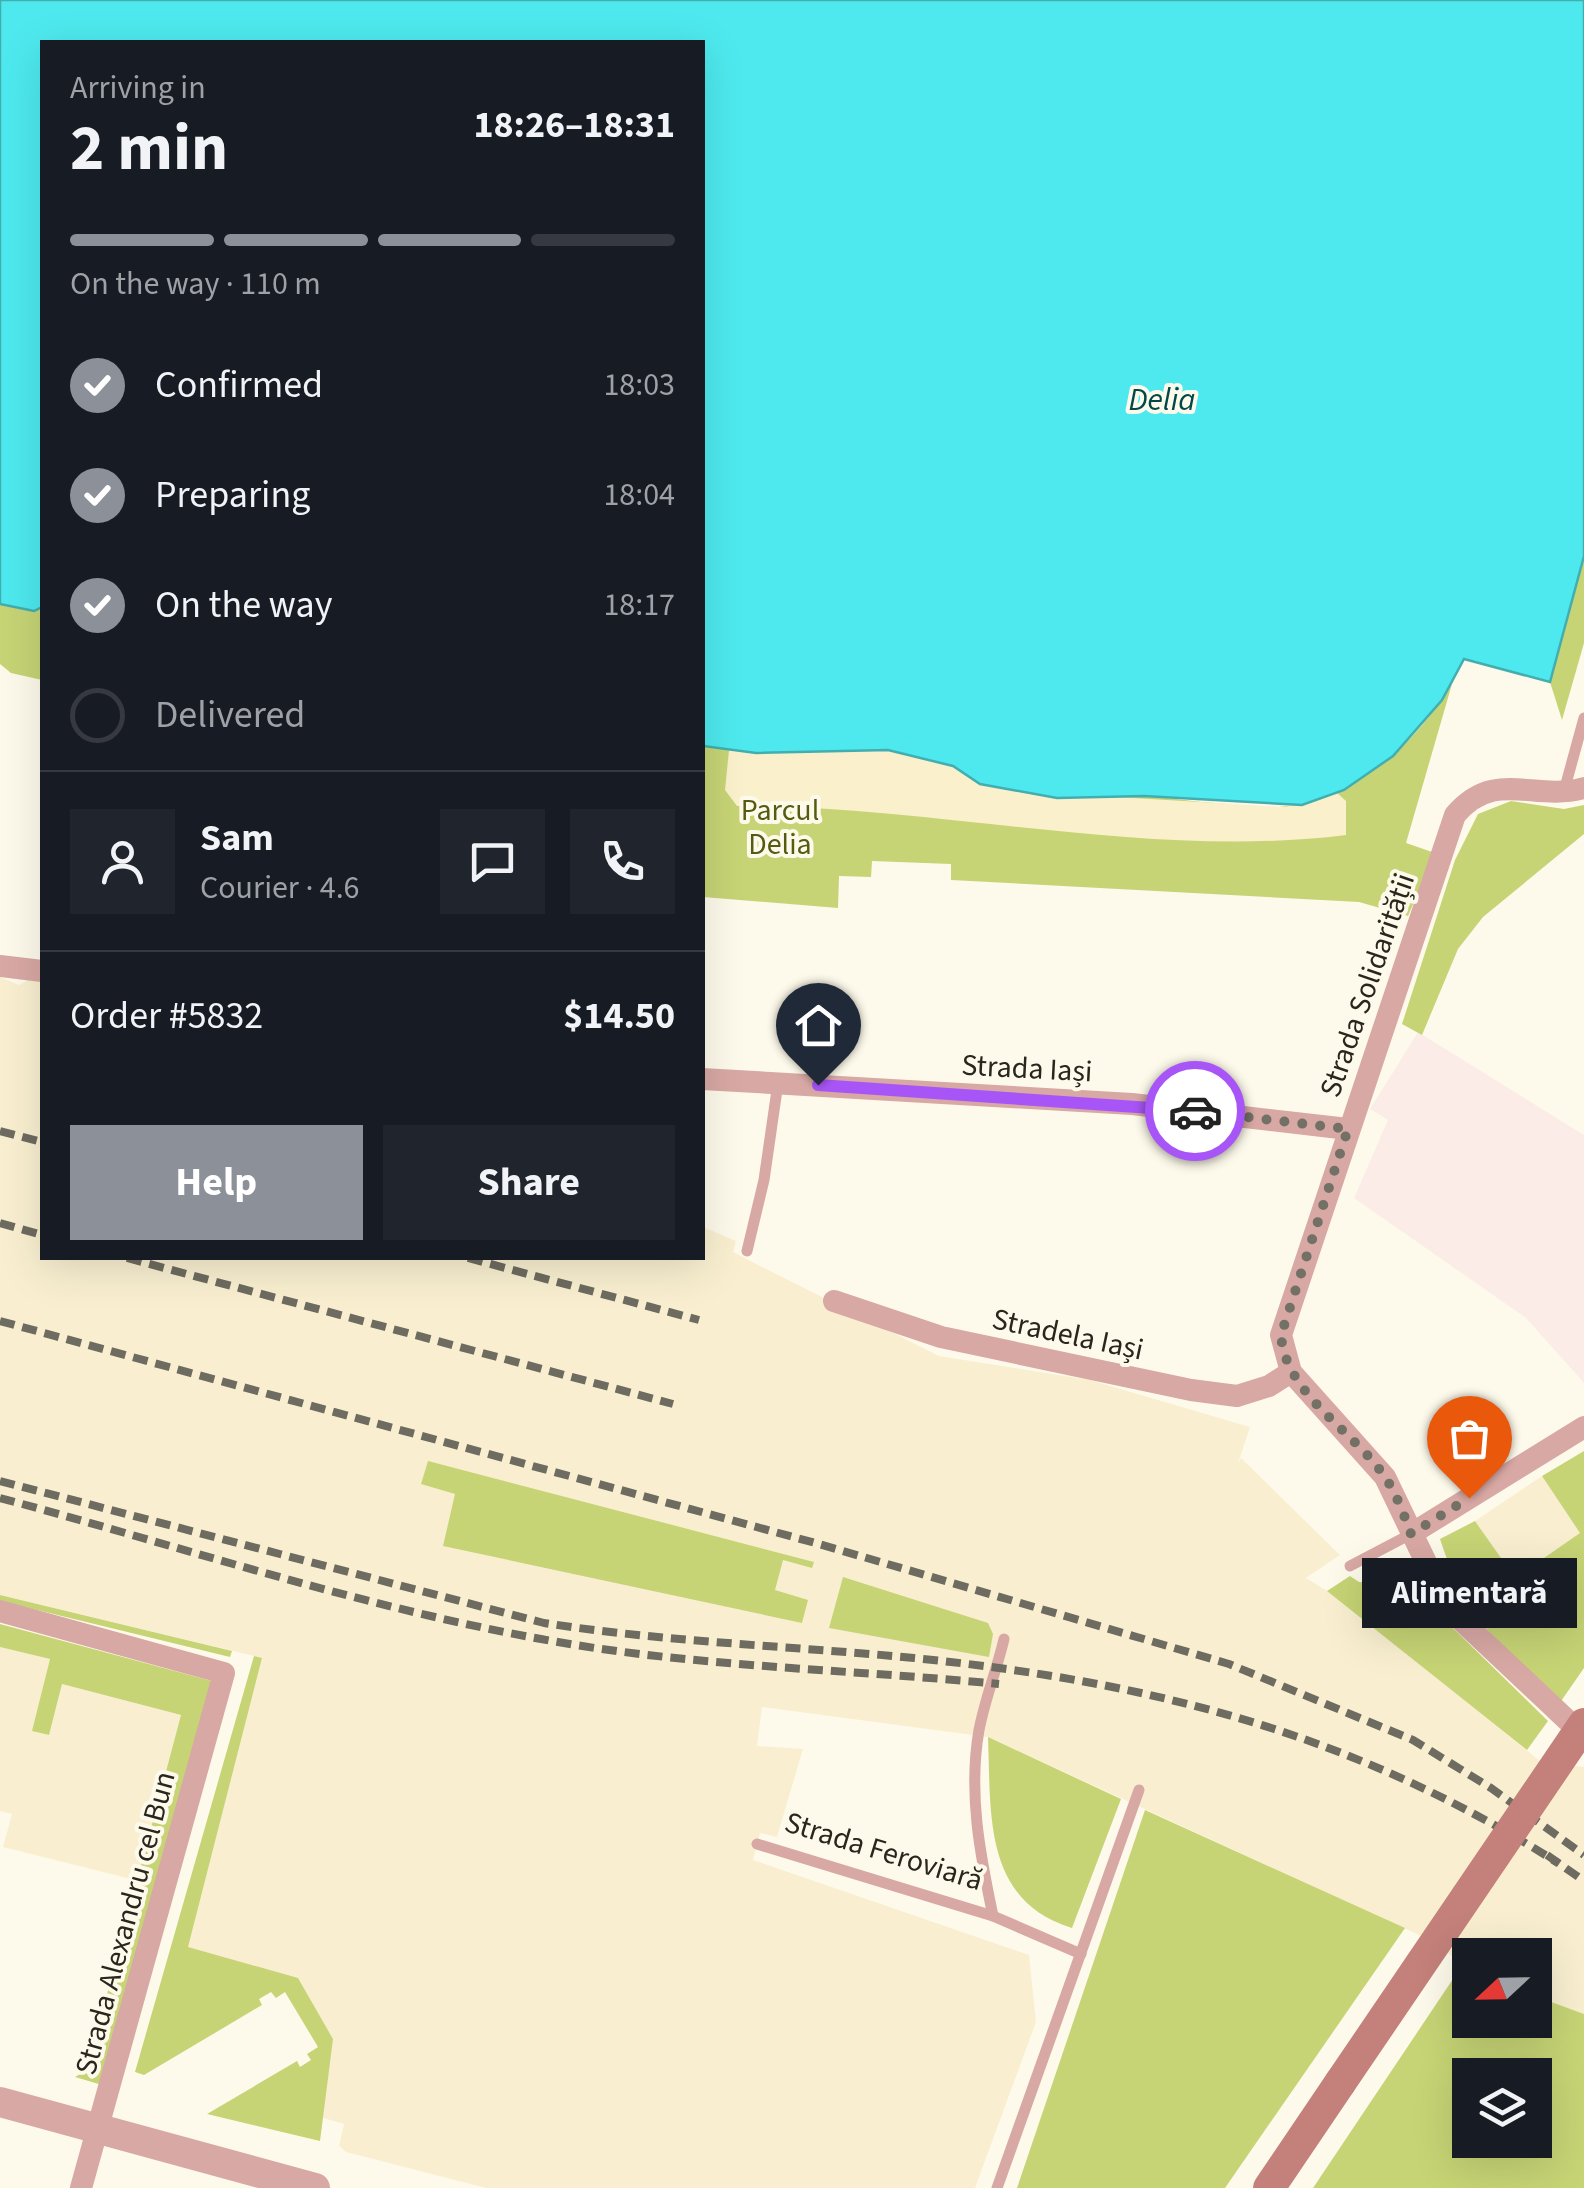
<!DOCTYPE html>
<html lang="en">
<head>
<meta charset="utf-8">
<style>
  :root { --surface:#171b24; --page:#20242c; --text:#f1f3f6; --muted:#9ea1a6; --line:#363941; --accent:#8c9099 }
  body { margin:0; font-family:"Source Sans 3",sans-serif; background:var(--page); color:var(--text); height:100vh; display:flex; flex-direction:column; font-size:38px; white-space:nowrap }
  * { box-sizing:border-box; margin:0 }
  p { font-size:32px; color:var(--muted) }
  .icon { flex:none; width:55px; height:55px; fill:none; stroke:currentColor; stroke-width:2; stroke-linecap:round; stroke-linejoin:round }
  .map { position:relative; flex:1; overflow:hidden }
  .details { position:absolute; left:40px; top:40px; width:665px; height:1220px; display:flex; flex-direction:column; background:var(--surface); border-radius:0px; box-shadow:0 10px 40px #0002 }
  .details>* { flex:none }
  .needle { width:65px; rotate:248deg }
  .tools { position:absolute; left:1452px; top:1938px; display:grid; gap:20px }
  .tools a { display:grid; place-items:center; width:100px; height:100px; border-radius:0px; background:var(--surface); box-shadow:0 10px 40px #0002; font-size:50px }
  .pin { position:absolute; display:grid; place-items:center; width:85px; height:85px; color:#fff; margin:-102px -42px; border-radius:50% 50% 50% 0; rotate:-45deg; box-shadow:0 0 10px #0007 }
  .pin .icon { rotate:45deg }
  .courier { position:absolute; display:grid; place-items:center; width:100px; height:100px; margin:-50px; border:8px solid #a855f7; border-radius:50%; background:#fff; color:#222; box-shadow:0 2px 12px #0007 }
  .bubble { position:absolute; height:70px; border-radius:0px; background:var(--surface); box-shadow:0 10px 40px #0002; font-size:32px; font-weight:700; line-height:70px; text-align:center }
  .summary em { font-style:normal; font-weight:700 }
  .summary div { display:flex; flex-direction:column-reverse }
  .summary { display:flex; align-items:center; justify-content:space-between; height:170px; padding:0 30px }
  h1 { font-size:65px; font-weight:700; line-height:75px }
  .bar { display:grid; grid-template-columns:repeat(4,1fr); gap:15px 10px; align-content:center; height:120px; padding:0 30px }
  .bar i { height:12px; border-radius:8px; background:var(--line) }
  .bar .current { background:var(--accent) }
  .bar p { grid-column:span 4 }
  .line { display:flex; align-items:center; gap:25px; padding:0 30px; border-top:2px solid var(--line) }
  .line div { flex:1 }
  .round { display:grid; place-items:center; flex:none; width:105px; height:105px; border-radius:0px; background:var(--page) }
  ol { padding:0 30px; list-style:none }
  li { display:flex; align-items:center; gap:30px; height:110px }
  li p { margin-inline-start:auto }
  li .icon { padding:10px; border-radius:50%; background:var(--accent); color:#fff; stroke-width:4 }
  li:last-child { color:var(--muted) }
  li i { width:55px; height:55px; border:5px solid var(--line); border-radius:50% }
  .action { display:flex; gap:20px; margin-top:auto; padding:20px 30px }
  .action a { flex:1; height:115px; border-radius:0px; background:var(--accent); color:#fff; font-size:40px; font-weight:700; line-height:115px; text-align:center }
  .action a+a { background:var(--page); color:var(--text) }
  .map>svg:first-child { display:block }
  .built { fill:#f9efd0 }
  .industrial { fill:#fcece7 }
  .green { fill:#c6d475; fill-rule:evenodd }
  .sand { fill:#faf0cb }
  .water { fill:#4de9ee; stroke:#42aeaf; stroke-width:2.5 }
  .lines { fill:none; stroke-linecap:round; stroke-linejoin:round }
  .service { stroke:#d8a8a4; stroke-width:11 }
  .minor { stroke:#d8a8a4; stroke-width:22 }
  .tertiary { stroke:#d8a8a4; stroke-width:30 }
  .secondary { stroke:#c4807a; stroke-width:32 }
  .rail { stroke:#6e6b60; stroke-width:8; stroke-dasharray:15 8; stroke-linecap:butt }
  .secondary-bridge { stroke:#c4807a; stroke-width:32 }
  .done { stroke:#737065; stroke-width:10; stroke-dasharray:0 18 }
  .route { stroke:#a855f7; stroke-width:12 }
  .labels { text-anchor:middle; stroke-width:8; stroke-linejoin:round; paint-order:stroke }
  .park-label { font-size:30px; fill:#545c12; stroke:#fefaeb }
  .street-label { font-size:30px; fill:#28261d; stroke:#fefaeb }
  .water-label { font-size:32px; font-style:italic; fill:#00484a; stroke:#fefaeb }
</style>
</head>
<body>
<div class="map">
<svg width="1584" height="2188" viewBox="0 0 1584 2188">
  <rect width="100%" height="100%" fill="#fefaeb"/>
  <!-- built -->
  <g class="built">
    <path d="M35,976l7,3v279h660l1,-31 33,14 -3,11 206,104 151,24 160,47 -12,36 3,-5 99,97 -34,23 28,17 206,166 44,6v247l-49,-18v-41h-65v14l-40,-29 -442,-203 -226,-30 -5,39 46,3 -26,88 -17,-4 -7,27 276,95 7,67 -61,166h-489l-140,-36 -7,-6 5,-22 -24,-7 13,-78 -35,-60 -111,-32 75,-289 -262,-63v-618l19,8z"/>
    <path d="M1542,1476l39,57 -67,45 -39,-57z"/>
    <path d="M0,1647l50,12 -17,72 16,4 13,-51 119,31 -42,166 -136,-34 9,-33 -12,-3z"/>
  </g>
  <!-- industrial -->
  <path class="industrial" d="M1418,1032l166,103v248l-58,-65 -172,-120 34,-78 -18,-11z"/>
  <!-- green -->
  <g class="green">
    <path d="M1584,556v87l-22,77 -12,-38z"/>
    <path d="M0,604l34,7 8,-4v73l-31,-7 -11,-9z"/>
    <path d="M1452,684l-46,159 29,10 -27,63 -49,-14 -408,-22v-16l-79,-3 -1,16 -32,-1 -1,32 -135,-11v-151l499,56c27,1 60,8 86,4 73,-13 126,-61 164,-122z"/>
    <path d="M1511,801l53,8 20,-4v29l-101,83 -25,32 -36,86 -20,-11 53,-164 23,-46z"/>
    <path d="M1584,1451v217l-25,36c-56,-56 -94,-86 -119,-165l35,-18 40,57 65,-45 -38,-57z"/>
    <path d="M428,1461l386,101 -2,6 -29,-8 -8,30 33,10 -6,23 -359,-77 12,-52 -34,-10z"/>
    <path d="M1350,1576l9,6 49,2 140,137 -21,29 -200,-159z"/>
    <path d="M843,1577l145,46 5,11 -4,23 -160,-29z"/>
    <path d="M0,1595l232,56 -2,6 -230,-56z"/>
    <path d="M0,1624l212,57 -110,404 -27,-8 12,-7 94,-355 -119,-31 -13,51 -17,-4 18,-72 -50,-12z"/>
    <path d="M254,1656l8,2 -74,289 110,31 35,61 -13,102 -113,-27 90,-53 3,6 11,-7 -4,-6 11,-7 -33,-55 -9,6 -5,-6 -12,7 3,6 -118,70 -9,-3z"/>
    <path d="M988,1737l133,62 -49,129c-89,-27 -81,-114 -84,-191z"/>
    <path d="M1145,1810l260,118 -180,260h-208z"/>
    <path d="M1463,1964l7,5v51h65v-24l49,18v174h-271zM1470,2075h65v65h-65z"/>
  </g>
  <!-- sand -->
  <path class="sand" d="M729,750l27,3 132,-3 65,16 27,18 52,8 253,15 52,-14 9,8v34c-197,25 -410,-30 -609,-29l-12,-16z"/>
  <!-- water -->
  <path class="water" d="M0,0h1584v556l-34,126 -86,-23 -22,41 -49,56 -49,34 -42,15 -158,-9 -87,2 -77,-14 -27,-18 -65,-16 -132,3 -53,-7 -1,-704h-660v565l-8,4 -34,-7z"/>
  <g class="lines">
    <!-- service -->
    <g class="service">
      <path d="M1564,791l20,-73"/>
      <path d="M747,1251l17,-71 14,-97"/>
      <path d="M1350,1566l61,-32"/>
      <path d="M757,1844l236,72 88,38"/>
      <path d="M993,1916c-13,-62 -25,-123 -14,-186 6,-31 18,-61 25,-91"/>
      <path d="M997,2188l142,-398"/>
    </g>
    <!-- minor -->
    <g class="minor">
      <path d="M1584,788c-51,14 -89,-20 -129,27l-174,520 10,37 94,105 49,102 28,42 122,115"/>
      <path d="M0,966l42,5"/>
      <path d="M702,1079l430,25 216,25"/>
      <path d="M834,1301l107,36 250,53 46,6 32,-10 22,-14"/>
      <path d="M1411,1534l173,-107"/>
      <path d="M0,1611l224,62 -143,515"/>
    </g>
    <!-- tertiary -->
    <path class="tertiary" d="M0,2102l315,86"/>
    <!-- secondary -->
    <path class="secondary" d="M1269,2188l71,-105"/>
    <!-- rail -->
    <g class="rail">
      <path d="M0,1131l42,11"/>
      <path d="M0,1223l42,12"/>
      <path d="M127,1258l546,146"/>
      <path d="M468,1258l231,62"/>
      <path d="M0,1321l819,223 410,120 184,76 78,48 93,67"/>
      <path d="M0,1481l544,142c122,19 247,23 370,35 238,24 441,76 644,205"/>
      <path d="M0,1498c179,48 358,108 541,141 150,28 306,30 458,45"/>
      <path d="M1547,1855l37,26"/>
    </g>
    <!-- secondary-bridge -->
    <path class="secondary-bridge" d="M1340,2083l244,-359"/>
  </g>
  <g class="lines">
    <!-- done -->
    <path class="done" d="M1195,1111l153,18 -67,206c4,59 73,96 104,142 12,18 19,38 26,57l58,-36"/>
    <!-- route -->
    <path class="route" d="M818,1085l377,26"/>
  </g>
  <g class="labels">
    <!-- park labels -->
    <g class="park-label">
      <text x="780" y="820">Parcul<tspan x="780" dy="34">Delia</tspan></text>
    </g>
    <!-- street labels -->
    <g class="street-label">
      <text transform="translate(1367 985) rotate(-71)" y="10">Strada Solidarității</text>
      <text transform="translate(1027 1068) rotate(3)" y="10">Strada Iași</text>
      <text transform="translate(1068 1334) rotate(12)" y="10">Stradela Iași</text>
      <text transform="translate(884 1851) rotate(17)" y="10">Strada Feroviară</text>
      <text transform="translate(125 1923) rotate(-75)" y="10">Strada Alexandru cel Bun</text>
    </g>
    <!-- water labels -->
    <g class="water-label">
      <text x="1162" y="410">Delia</text>
    </g>
  </g>
</svg>
<div class="tools">
<a><svg class="needle" viewBox="-14 -14 28 28"><path d="M0-13l5 13h-10z" fill="#e53935"/><path d="M0 13l5-13h-10z" fill="#9ea1a6"/></svg></a>
<a><svg class="icon" aria-label="layers" viewBox="0 0 24 24"><path d="M12 4l9 5-9 5-9-5zM3 14l9 5 9-5"/></svg></a>
</div>
<div class="pin" style="left:1469px;top:1498px;background:#ea580c"><svg class="icon" aria-label="bag" viewBox="0 0 24 24"><path d="M5 8h14l-1 12H6zM9 8a3 3 0 0 1 6 0"/></svg></div>
<div class="pin" style="left:818px;top:1085px;background:#1f2937"><svg class="icon" aria-label="home" viewBox="0 0 24 24"><path d="M3 11l9-7 9 7M6 9v11h12V9"/></svg></div>
<div class="courier" style="left:1195px;top:1111px"><svg class="icon" aria-label="car" viewBox="0 0 24 24"><path d="M5 17H2v-5l4-1 3-4h7l3 4 3 1v5h-3M9 17h6M6 11h13"/><circle cx="7" cy="17" r="2"/><circle cx="17" cy="17" r="2"/></svg></div>
<div class="bubble" style="left:1362px;top:1558px;width:215px">Alimentară</div>
<section class="details">
<div class="summary"><div><h1>2 min</h1><p>Arriving in</p></div><em>18:26–18:31</em></div>
<div class="bar"><i class="current"></i><i class="current"></i><i class="current"></i><i></i><p>On the way · 110 m</p></div>
<ol>
<li><svg class="icon" aria-label="check" viewBox="0 0 24 24"><path d="M5 12l5 5 9-10"/></svg>Confirmed<p>18:03</p></li>
<li><svg class="icon" aria-label="check" viewBox="0 0 24 24"><path d="M5 12l5 5 9-10"/></svg>Preparing<p>18:04</p></li>
<li><svg class="icon" aria-label="check" viewBox="0 0 24 24"><path d="M5 12l5 5 9-10"/></svg>On the way<p>18:17</p></li>
<li><i></i>Delivered</li>
</ol>
<div class="line" style="height:180px"><a class="round"><svg class="icon" aria-label="person" viewBox="0 0 24 24"><circle cx="12" cy="8" r="4"/><path d="M4 21q1-7 8-7t8 7"/></svg></a><div><b>Sam</b><p>Courier · 4.6</p></div><a class="round"><svg class="icon" aria-label="chat" viewBox="0 0 24 24"><path d="M4 5h16v11H9l-5 4z"/></svg></a><a class="round"><svg class="icon" aria-label="phone" viewBox="0 0 24 24"><path d="M5 4h4l2 5-3 2q2 4 5 5l2-3 5 2v4C11 20 4 13 5 4z"/></svg></a></div>
<div class="line" style="height:130px"><div>Order #5832</div><b>$14.50</b></div>
<div class="action"><a>Help</a><a>Share</a></div>
</section>
</div>
</body>
</html>
